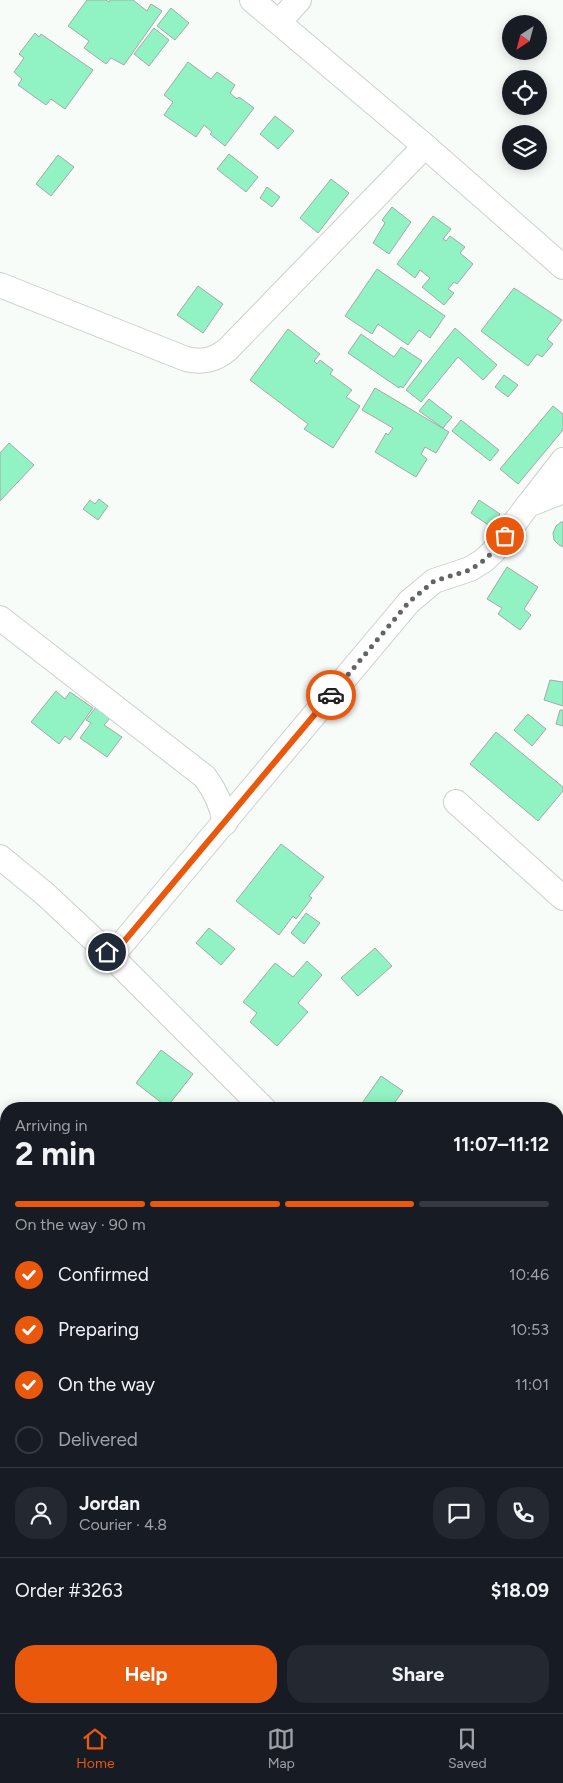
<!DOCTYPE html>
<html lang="en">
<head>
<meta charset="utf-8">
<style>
  :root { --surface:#171b24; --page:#242831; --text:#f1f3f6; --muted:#9ea1a6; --line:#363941; --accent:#ea580c }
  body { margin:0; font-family:Figtree,sans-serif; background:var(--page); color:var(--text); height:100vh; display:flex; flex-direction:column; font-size:19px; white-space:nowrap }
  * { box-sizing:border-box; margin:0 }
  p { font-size:16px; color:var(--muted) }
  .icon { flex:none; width:28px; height:28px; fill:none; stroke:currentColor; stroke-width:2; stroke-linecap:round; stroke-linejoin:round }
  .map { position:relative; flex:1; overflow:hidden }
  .panel { position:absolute; left:0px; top:1102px; width:564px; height:611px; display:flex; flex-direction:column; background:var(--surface); border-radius:20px 20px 0 0; box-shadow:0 2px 12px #0003 }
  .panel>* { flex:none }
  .needle { width:32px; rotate:216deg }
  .controls { position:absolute; left:502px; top:15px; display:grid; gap:10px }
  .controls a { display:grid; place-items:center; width:45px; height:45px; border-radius:50%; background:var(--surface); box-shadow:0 2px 12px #0003; font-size:25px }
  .pin { position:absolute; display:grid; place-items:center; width:42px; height:42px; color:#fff; margin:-21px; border:2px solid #fff; border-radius:50%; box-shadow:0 1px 5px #0007 }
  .courier { position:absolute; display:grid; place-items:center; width:50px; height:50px; margin:-25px; border:4px solid #ea580c; border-radius:50%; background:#fff; color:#222; box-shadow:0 1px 6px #0007 }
  .headline em { font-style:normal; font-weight:700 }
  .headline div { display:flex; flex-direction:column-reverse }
  .headline { display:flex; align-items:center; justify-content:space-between; height:85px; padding:0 15px }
  h1 { font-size:32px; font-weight:700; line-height:38px }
  .bar { display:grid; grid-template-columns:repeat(4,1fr); gap:8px 5px; align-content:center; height:60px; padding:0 15px }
  .bar i { height:6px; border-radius:4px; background:var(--line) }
  .bar .active { background:var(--accent) }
  .bar p { grid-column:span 4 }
  .line { display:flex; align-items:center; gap:12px; padding:0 15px; border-top:1px solid var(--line) }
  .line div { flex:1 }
  .round { display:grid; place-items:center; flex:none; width:52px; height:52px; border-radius:20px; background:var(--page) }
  ol { padding:0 15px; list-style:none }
  li { display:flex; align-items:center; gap:15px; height:55px }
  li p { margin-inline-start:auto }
  li .icon { padding:5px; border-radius:50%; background:var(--accent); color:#fff; stroke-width:4 }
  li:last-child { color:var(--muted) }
  li i { width:28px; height:28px; border:2px solid var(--line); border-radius:50% }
  .primary-button { display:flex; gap:10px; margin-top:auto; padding:10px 15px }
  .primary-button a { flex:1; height:58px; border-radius:20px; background:var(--accent); color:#fff; font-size:20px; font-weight:700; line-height:58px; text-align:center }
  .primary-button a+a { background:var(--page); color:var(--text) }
  .tabs { display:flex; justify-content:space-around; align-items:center; height:70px; border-top:1px solid var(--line); background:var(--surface); font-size:14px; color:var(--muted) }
  .tabs a { display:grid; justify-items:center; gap:2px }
  .tabs .active { color:var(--accent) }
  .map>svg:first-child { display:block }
  .green { fill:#f9afc3 }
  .building { fill:#91f2c3; stroke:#a5a9a7 }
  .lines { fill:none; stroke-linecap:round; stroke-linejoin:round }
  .minor-casing { stroke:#ccd0ce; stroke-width:26 }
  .minor { stroke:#fff; stroke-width:24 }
  .done { stroke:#636564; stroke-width:5; stroke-dasharray:0 9 }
  .route { stroke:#ea580c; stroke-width:6 }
</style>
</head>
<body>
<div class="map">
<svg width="563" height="1713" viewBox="0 0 563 1713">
  <rect width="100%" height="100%" fill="#f7fcf9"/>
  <!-- green -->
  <path class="green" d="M563,1630v54l-5,-7v-43z"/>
  <!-- building -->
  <g class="building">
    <path d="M87,0h19l3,2 1,-2h23l14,11 4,-7 11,7 -38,54 -13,-7 -5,6 -22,-16 5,-7 -21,-15z"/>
    <path d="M171,8l18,15 -14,17 -18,-14z"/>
    <path d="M154,28l15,12 -20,26 -15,-12z"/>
    <path d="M35,33l4,4 2,-3 52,36 -28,39 -14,-10 -5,6 -28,-20 4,-6 -8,-7 10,-14 -5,-4z"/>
    <path d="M188,62l23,17 6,-7 18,13 -5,8 7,6 2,-2 15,11 -29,38 -15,-12 2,-2 -8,-7 -8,12 -32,-22 9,-13 -9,-7z"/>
    <path d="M275,116l19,15 -16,18 -18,-15z"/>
    <path d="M229,154l29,23 -12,15 -29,-23z"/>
    <path d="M58,155l16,12 -23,29 -15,-12z"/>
    <path d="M331,179l18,14 -31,40 -18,-15z"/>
    <path d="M267,187l13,10 -8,10 -12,-9z"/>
    <path d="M392,207l19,15 -22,32 -16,-11 12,-20 -3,-3z"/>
    <path d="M433,216l18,13 -8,10 3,2 4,-5 15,11 -5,6 13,11 -16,20 -3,-2 -6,7 6,4 -10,12 -22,-18 8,-9 -10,-8 -5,8 -18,-14z"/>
    <path d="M377,269l68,47 -15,22 -11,-8 -11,15 -30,-21 -6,10 -27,-18z"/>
    <path d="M198,286l25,18 -20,29 -26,-18z"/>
    <path d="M514,288l48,32 -15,19 6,5 -11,13 -5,-3 -9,12 -47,-35z"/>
    <path d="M455,328l42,37 -14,15 -25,-23 -37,45 -15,-12z"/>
    <path d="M288,329l32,25 -6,7 3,3 3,-4 13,10 -3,4 22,16 -6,7 14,9 -27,42 -29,-19 4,-5 -58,-44z"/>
    <path d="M361,334l33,23 7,-10 21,14 -19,27 -3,-2 -1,2 -51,-35z"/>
    <path d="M504,375l14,10 -10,12 -13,-10z"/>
    <path d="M375,388l74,44 -13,21 -11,-6 -4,7 6,5 -11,18 -41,-25 11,-19 2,2 5,-7 -31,-18z"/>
    <path d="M429,399l23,18 -9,11 -24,-17z"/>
    <path d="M553,406l10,8v16l-45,54 -18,-15z"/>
    <path d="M461,420l38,30 -9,11 -38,-30z"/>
    <path d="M9,443l25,22 -34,36v-48z"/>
    <path d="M99,499l9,7 -10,14 -15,-11 7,-9 5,4z"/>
    <path d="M479,500l21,14 -9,13 -20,-14z"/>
    <path d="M561,522h2v25l-4,-2 -5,-5 -1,-7 3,-7z"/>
    <path d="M507,567l31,20 -14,22 7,6 -11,15 -22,-16 4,-6 -15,-9z"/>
    <path d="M550,680l13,2v24l-19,-6z"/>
    <path d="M56,691l9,8 5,-7 23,16 -23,32 -5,-4 -6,8 -28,-22z"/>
    <path d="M96,707l14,11 -6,7 18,12 -15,20 -27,-19 11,-15 -5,-3z"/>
    <path d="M560,710h3v16l-7,-2z"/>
    <path d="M528,714l18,15 -14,17 -18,-16z"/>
    <path d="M496,732l67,55v4l-25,30 -68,-57z"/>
    <path d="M281,844l43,33 -15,19 3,2 -16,21 -3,-3 -14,19 -43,-34z"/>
    <path d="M306,913l14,10 -16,21 -13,-11z"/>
    <path d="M209,928l26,21 -14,16 -25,-22z"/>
    <path d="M375,948l17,18 -34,30 -17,-18z"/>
    <path d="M307,961l15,14 -24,28 10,9 -31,34 -27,-24 7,-9 -14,-11 32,-39 18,14z"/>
    <path d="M161,1050l32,24 -26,33 -31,-24z"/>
    <path d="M381,1076l22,15 -13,18h-32z"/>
    <path d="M563,1171v20l-5,-2v-8z"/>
    <path d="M558,1244l5,1v28l-5,-1z"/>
    <path d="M0,1404l6,5v60l-2,3 -4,-3z"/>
    <path d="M563,1506v27l-5,3v-26z"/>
    <path d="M0,1522l6,5v63l-6,-5z"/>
    <path d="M563,1587v43l-5,4v-43z"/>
    <path d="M558,1677l5,7v29h-30l8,-5h17z"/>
    <path d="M111,1708h40l-6,5h-37l-2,-1z"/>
  </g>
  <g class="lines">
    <defs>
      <g id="minor">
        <path d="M252,0l173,146 138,121"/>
        <path d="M279,22l20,-22"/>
        <path d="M0,285l186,74c17,4 29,1 42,-10l197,-203"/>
        <path d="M529,504l34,-44"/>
        <path d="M0,618l205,159c11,15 17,28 20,46"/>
        <path d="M456,802l107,96"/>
        <path d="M0,857l45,37 62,58 157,157"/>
        <path d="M111,957l298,-355 25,-21 36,-12 13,-8 10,-9 35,-47 35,-14"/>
        <path d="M558,1328l5,1"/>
        <path d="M73,1713l6,-5"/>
      </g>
    </defs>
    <!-- minor casing -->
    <use href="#minor" class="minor-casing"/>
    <!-- minor -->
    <use href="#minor" class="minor"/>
  </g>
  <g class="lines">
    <!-- done -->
    <path class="done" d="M331,695l78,-93 25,-21 36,-11 13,-9 10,-9 12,-16"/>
    <!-- route -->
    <path class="route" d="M107,952l4,5 220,-262"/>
  </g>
</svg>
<div class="controls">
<a><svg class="needle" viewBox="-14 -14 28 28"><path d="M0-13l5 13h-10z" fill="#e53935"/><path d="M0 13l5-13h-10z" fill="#9ea1a6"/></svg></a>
<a><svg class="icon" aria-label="locate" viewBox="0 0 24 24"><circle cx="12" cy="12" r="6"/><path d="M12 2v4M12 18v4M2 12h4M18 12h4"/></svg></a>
<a><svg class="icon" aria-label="layers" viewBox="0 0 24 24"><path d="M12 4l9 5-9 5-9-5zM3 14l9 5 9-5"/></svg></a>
</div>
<div class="pin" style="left:505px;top:536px;background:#ea580c"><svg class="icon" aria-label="bag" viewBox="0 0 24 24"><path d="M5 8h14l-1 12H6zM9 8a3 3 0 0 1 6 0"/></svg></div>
<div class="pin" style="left:107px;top:952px;background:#1f2937"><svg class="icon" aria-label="home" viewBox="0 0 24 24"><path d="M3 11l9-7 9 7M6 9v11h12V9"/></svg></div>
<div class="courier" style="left:331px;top:695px"><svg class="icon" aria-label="car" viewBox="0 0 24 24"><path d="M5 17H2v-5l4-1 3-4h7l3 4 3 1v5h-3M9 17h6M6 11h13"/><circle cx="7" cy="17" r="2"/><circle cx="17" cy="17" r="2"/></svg></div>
<section class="panel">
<div class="headline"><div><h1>2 min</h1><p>Arriving in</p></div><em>11:07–11:12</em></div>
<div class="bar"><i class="active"></i><i class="active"></i><i class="active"></i><i></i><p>On the way · 90 m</p></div>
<ol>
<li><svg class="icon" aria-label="check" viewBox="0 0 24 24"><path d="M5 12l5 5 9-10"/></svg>Confirmed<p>10:46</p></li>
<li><svg class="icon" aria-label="check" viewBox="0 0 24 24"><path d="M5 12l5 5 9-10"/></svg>Preparing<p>10:53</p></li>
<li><svg class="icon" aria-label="check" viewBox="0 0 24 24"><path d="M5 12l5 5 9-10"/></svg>On the way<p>11:01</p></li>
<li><i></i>Delivered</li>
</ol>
<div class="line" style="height:90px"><a class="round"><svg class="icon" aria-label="person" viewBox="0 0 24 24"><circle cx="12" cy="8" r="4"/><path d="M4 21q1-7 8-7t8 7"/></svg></a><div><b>Jordan</b><p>Courier · 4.8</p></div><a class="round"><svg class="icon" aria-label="chat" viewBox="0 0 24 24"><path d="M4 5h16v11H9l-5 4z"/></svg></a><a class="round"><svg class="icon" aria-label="phone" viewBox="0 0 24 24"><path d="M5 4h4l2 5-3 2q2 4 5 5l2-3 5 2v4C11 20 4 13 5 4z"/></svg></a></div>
<div class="line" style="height:65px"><div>Order #3263</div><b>$18.09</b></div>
<div class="primary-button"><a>Help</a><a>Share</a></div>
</section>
</div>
<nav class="tabs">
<a class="active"><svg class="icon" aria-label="home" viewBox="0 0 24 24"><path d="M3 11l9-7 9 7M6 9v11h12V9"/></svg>Home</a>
<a><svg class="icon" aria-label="map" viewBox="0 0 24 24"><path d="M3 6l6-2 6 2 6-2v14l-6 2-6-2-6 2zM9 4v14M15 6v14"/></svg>Map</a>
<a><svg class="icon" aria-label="saved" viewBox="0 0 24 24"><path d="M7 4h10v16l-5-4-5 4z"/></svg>Saved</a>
</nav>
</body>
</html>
